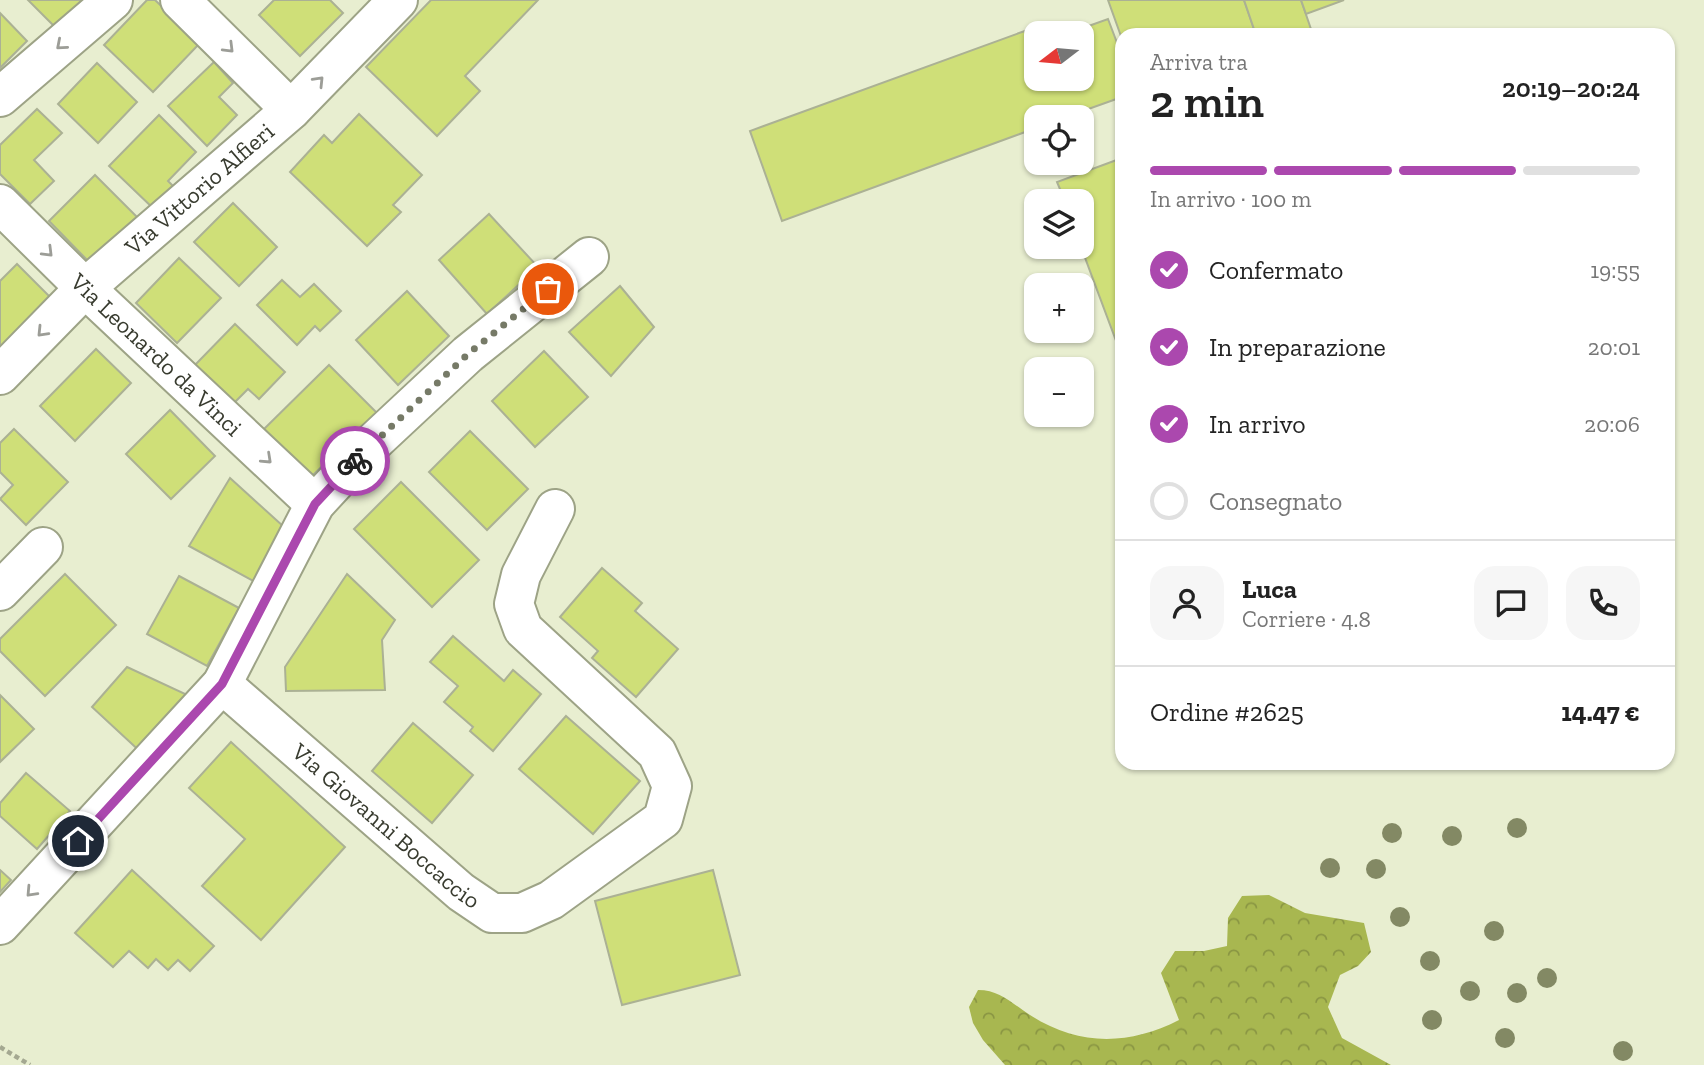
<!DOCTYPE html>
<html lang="it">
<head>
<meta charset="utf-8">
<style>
  :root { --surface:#fff; --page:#f6f6f6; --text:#222; --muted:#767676; --line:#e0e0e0; --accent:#ab48ae }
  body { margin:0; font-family:"Zilla Slab",serif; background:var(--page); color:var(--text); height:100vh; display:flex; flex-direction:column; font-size:26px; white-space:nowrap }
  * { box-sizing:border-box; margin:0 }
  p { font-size:23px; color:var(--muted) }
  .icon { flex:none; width:38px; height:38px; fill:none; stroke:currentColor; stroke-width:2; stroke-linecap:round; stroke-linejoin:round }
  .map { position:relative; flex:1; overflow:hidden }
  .side { position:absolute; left:1115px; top:28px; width:560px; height:742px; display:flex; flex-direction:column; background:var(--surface); border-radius:21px; box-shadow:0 2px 5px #0004 }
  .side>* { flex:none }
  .needle { width:46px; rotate:254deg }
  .buttons { position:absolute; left:1024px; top:21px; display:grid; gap:14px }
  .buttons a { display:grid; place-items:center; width:70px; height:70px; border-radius:14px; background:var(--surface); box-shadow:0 2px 5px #0004; font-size:35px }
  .pin { position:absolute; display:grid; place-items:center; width:60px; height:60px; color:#fff; margin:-30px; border:4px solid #fff; border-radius:50%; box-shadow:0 2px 7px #0007 }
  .courier { position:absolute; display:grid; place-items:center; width:70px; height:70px; margin:-35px; border:5px solid #ab48ae; border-radius:50%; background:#fff; color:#222; box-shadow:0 2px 9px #0007 }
  .head em { font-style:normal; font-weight:600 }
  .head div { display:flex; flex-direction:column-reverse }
  .head { display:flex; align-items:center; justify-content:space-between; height:119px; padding:0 35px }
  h1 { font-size:46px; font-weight:600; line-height:52px }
  .bar { display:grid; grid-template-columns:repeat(4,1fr); gap:10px 7px; align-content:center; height:84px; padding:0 35px }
  .bar i { height:9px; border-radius:5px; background:var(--line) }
  .bar .current { background:var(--accent) }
  .bar p { grid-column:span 4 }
  .line { display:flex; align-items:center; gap:18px; padding:0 35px; border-top:2px solid var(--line) }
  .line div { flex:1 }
  .round { display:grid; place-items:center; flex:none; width:74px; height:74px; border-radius:21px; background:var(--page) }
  ol { padding:0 35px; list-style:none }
  li { display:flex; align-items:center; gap:21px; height:77px }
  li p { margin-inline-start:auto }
  li .icon { padding:7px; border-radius:50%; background:var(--accent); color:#fff; stroke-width:4 }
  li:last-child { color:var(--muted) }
  li i { width:38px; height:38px; border:4px solid var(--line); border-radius:50% }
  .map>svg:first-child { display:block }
  .forest { fill:url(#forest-crowns) }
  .building { fill:#cfdf78; stroke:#abb194; stroke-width:2 }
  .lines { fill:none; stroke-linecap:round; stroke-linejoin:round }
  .minor-casing { stroke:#9da386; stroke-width:42 }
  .path { stroke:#a4a891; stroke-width:4.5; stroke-dasharray:5 3.5; stroke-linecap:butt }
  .minor { stroke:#fff; stroke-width:38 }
  .tree { fill:#838964 }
  .oneway { stroke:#9c9d97 }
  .done { stroke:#767a67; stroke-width:7; stroke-dasharray:0 12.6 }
  .route { stroke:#ab48ae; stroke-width:9 }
  .labels { text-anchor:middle; stroke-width:6; stroke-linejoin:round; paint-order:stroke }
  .street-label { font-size:24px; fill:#383b2f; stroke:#f5fcdd }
</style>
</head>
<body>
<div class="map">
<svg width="1704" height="1065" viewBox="0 0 1704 1065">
  <defs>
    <pattern id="forest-crowns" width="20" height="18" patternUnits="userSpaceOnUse" patternTransform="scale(1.75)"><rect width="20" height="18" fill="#a8b750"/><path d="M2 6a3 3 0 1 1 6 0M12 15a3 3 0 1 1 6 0" fill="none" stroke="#8a9643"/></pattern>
  </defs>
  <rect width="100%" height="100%" fill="#e8eed0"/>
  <!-- forest -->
  <path class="forest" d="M1269,895l36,18 59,10 7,29 -13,14 -18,9 -12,32 14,31 49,27h-386l-22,-25 -10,-17 -4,-16 9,-17c22,0 33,13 52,25 48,31 98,31 149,5l-18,-47 14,-22h29l23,-5 1,-28 14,-22z"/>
  <!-- building -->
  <g class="building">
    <path d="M28,0h54l-27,27z"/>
    <path d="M147,0h8l45,43 -47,49 -49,-47z"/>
    <path d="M274,0h56l13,13 -43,43 -41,-41z"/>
    <path d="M431,0h107l-73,76 15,15 -43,45 -71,-69z"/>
    <path d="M1108,0h136l12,35h-134v4z"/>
    <path d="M1244,0h57l12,35h-57z"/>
    <path d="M1301,0h43l-38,14z"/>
    <path d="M0,13l27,28 -27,27z"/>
    <path d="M1108,19l14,37v41l-56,20h-30v11l-254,93 -32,-90 283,-103 3,8v43h46v-46h-13z"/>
    <path d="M214,62l19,21 -14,14 18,18 -30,31 -39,-40z"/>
    <path d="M97,63l40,39 -39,41 -40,-39z"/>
    <path d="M37,109l25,24 -28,27 20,21 -24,23 -30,-30v-29z"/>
    <path d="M359,114l63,61 -29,30 8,7 -34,34 -77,-74 34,-37 8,8z"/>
    <path d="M159,115l37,37 -28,29 8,8 -21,21 -46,-44z"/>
    <path d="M1122,158v187l-4,1 -37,-99 1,-46h-17l-8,-19z"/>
    <path d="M95,175l46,46 -46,47 -46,-47z"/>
    <path d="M233,203l44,44 -38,39 -45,-44z"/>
    <path d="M489,214l49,53 -51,47 -48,-54z"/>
    <path d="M179,258l42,40 -44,45 -41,-40z"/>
    <path d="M17,264l40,40 -57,57v-80z"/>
    <path d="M282,280l18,17 14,-13 27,27 -21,20 -5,-5 -18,19 -40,-40z"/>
    <path d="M620,286l34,41 -43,49 -42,-44z"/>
    <path d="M407,291l42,45 -51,49 -42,-45z"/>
    <path d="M235,324l50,48 -26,27 -11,-10 -15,15 -39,-38z"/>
    <path d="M96,349l35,34 -56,58 -35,-35z"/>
    <path d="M544,351l44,46 -53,50 -43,-46z"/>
    <path d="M329,365l48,48 -66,64 -47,-48z"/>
    <path d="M170,410l45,46 -44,43 -45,-45z"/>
    <path d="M14,429l54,53 -42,43 -26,-26 13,-14 -13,-13v-29z"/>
    <path d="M470,431l58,58 -41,41 -58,-58z"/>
    <path d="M230,478l54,49 -29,55 -66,-36z"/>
    <path d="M401,482l78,78 -47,47 -78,-78z"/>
    <path d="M602,568l40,35 -7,8 43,38 -42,48 -44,-39 6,-7 -38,-34z"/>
    <path d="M65,574l51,51 -71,71 -45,-45v-12z"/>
    <path d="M347,574l48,46 -13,20 3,50 -99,1 -1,-24z"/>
    <path d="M179,576l60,32 -32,58 -60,-32z"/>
    <path d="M453,636l51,45 9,-11 28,24 -48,57 -23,-20 3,-4 -29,-25 14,-16 -28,-24z"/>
    <path d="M127,667l69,32 -51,57 -53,-49z"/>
    <path d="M0,695l34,34 -34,33z"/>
    <path d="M566,716l74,65 -47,53 -74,-65z"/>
    <path d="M413,723l60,52 -41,48 -60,-52z"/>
    <path d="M231,742l114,105 -84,93 -59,-54 43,-47 -56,-51z"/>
    <path d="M26,773l44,38 -33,38 -37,-33v-13z"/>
    <path d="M0,870l11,10 -11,12z"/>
    <path d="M132,870l82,76 -24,25 -12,-11 -10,10 -12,-11 -8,9 -19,-17 -16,16 -38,-34z"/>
    <path d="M713,870l27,105 -118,30 -27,-104z"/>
  </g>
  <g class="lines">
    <defs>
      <g id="minor">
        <path d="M180,0l111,110"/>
        <path d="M0,97l113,-97"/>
        <path id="s1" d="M0,204l85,84 230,216"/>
        <path id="s2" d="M0,375l85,-87 206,-178 107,-110"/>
        <path d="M0,591l43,-44"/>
        <path id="s3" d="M222,684l239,208 31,21h30l29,-13 112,-81 9,-33 -15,-33 -134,-124 -9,-25 7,-29 34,-66"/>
        <path d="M0,925l222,-241 93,-180 49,-53 104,-97 121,-97"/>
      </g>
    </defs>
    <!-- minor casing -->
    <use href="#minor" class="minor-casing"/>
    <!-- path -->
    <path class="path" d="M0,1047l30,18"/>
    <!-- minor -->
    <use href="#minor" class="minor"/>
  </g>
  <!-- trees -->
  <g class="tree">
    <circle cx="1517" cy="828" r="10"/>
    <circle cx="1392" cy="833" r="10"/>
    <circle cx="1452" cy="836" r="10"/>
    <circle cx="1330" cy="868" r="10"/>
    <circle cx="1376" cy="869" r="10"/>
    <circle cx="1400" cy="917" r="10"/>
    <circle cx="1494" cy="931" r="10"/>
    <circle cx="1430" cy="961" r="10"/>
    <circle cx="1547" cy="978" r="10"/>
    <circle cx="1470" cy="991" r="10"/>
    <circle cx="1517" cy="993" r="10"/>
    <circle cx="1432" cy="1020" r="10"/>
    <circle cx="1505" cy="1038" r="10"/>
    <circle cx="1623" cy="1051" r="10"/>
  </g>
  <!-- one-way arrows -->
  <defs><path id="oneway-chevron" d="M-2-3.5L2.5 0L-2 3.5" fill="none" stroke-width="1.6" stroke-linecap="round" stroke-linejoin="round" transform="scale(1.75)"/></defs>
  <g class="oneway">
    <use href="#oneway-chevron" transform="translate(61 45) rotate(139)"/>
    <use href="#oneway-chevron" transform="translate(229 48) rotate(45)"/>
    <use href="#oneway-chevron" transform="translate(319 81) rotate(-46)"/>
    <use href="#oneway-chevron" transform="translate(48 252) rotate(45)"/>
    <use href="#oneway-chevron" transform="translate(42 332) rotate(134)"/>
    <use href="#oneway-chevron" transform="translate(267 459) rotate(43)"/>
    <use href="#oneway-chevron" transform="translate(31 892) rotate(133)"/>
  </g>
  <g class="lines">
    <!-- done -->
    <path class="done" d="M355,461l113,-107 80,-65"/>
    <!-- route -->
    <path class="route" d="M78,841l144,-157 93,-180 40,-43"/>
  </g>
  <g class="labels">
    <!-- street labels -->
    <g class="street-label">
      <text dy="8" stroke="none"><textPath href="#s2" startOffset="273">Via Vittorio Alfieri</textPath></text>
      <text dy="8" stroke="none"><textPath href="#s1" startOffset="217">Via Leonardo da Vinci</textPath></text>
      <text dy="8" stroke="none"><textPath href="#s3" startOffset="217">Via Giovanni Boccaccio</textPath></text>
    </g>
  </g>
</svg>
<div class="buttons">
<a><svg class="needle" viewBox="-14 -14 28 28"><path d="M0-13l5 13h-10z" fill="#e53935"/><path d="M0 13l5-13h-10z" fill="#767676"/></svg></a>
<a><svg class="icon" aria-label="locate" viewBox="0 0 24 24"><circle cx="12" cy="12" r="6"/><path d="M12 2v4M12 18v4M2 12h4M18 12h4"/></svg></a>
<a><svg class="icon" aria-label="layers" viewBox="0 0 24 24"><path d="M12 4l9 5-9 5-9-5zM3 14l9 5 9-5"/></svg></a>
<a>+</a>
<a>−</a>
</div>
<div class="pin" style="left:548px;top:289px;background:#ea580c"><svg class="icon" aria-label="bag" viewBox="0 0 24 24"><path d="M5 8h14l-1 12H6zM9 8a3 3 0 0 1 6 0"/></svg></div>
<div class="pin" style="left:78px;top:841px;background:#1f2937"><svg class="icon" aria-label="home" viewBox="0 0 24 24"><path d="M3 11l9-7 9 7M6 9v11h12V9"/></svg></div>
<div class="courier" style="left:355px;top:461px"><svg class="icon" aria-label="bike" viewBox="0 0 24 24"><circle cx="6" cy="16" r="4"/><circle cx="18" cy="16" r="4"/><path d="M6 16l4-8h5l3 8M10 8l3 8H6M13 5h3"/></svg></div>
<section class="side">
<div class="head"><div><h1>2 min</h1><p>Arriva tra</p></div><em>20:19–20:24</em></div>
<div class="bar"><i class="current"></i><i class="current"></i><i class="current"></i><i></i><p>In arrivo · 100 m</p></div>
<ol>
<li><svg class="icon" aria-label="check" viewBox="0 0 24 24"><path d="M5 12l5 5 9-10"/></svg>Confermato<p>19:55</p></li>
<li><svg class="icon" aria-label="check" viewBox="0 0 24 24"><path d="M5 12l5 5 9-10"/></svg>In preparazione<p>20:01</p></li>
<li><svg class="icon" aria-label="check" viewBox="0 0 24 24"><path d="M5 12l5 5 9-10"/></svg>In arrivo<p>20:06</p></li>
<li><i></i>Consegnato</li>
</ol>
<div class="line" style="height:126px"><a class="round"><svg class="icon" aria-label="person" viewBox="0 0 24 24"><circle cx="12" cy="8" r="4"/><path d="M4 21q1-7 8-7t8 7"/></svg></a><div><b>Luca</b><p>Corriere · 4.8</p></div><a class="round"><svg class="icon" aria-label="chat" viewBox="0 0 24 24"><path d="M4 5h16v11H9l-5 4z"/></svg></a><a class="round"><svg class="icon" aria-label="phone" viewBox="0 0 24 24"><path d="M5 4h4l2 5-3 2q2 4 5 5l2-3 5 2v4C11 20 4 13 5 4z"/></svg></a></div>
<div class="line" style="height:91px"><div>Ordine #2625</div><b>14.47 €</b></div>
</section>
</div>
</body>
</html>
